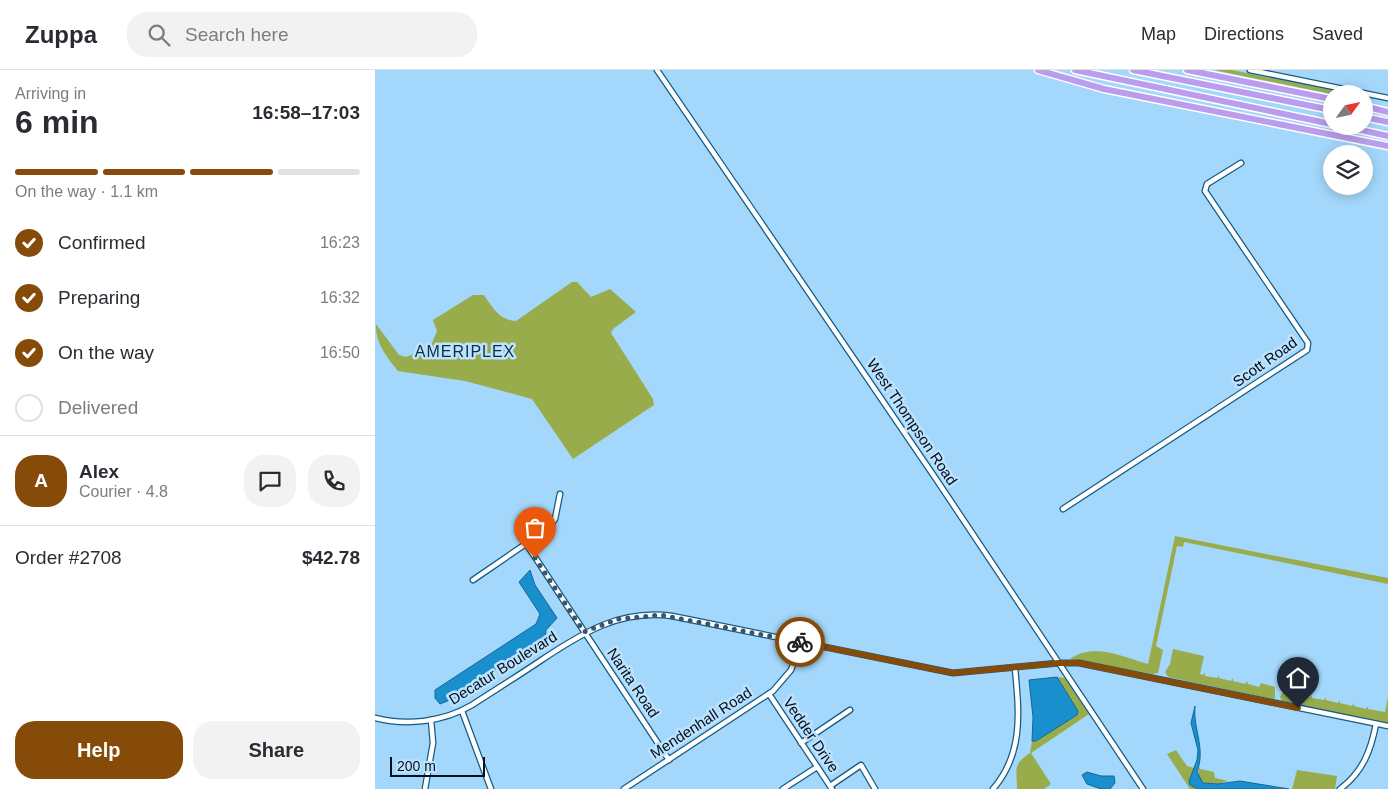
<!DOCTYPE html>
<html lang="en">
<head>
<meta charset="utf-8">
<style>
  :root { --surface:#fff; --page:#f2f2f3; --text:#2b2b33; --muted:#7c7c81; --line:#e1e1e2; --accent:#874b09 }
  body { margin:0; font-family:Helvetica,sans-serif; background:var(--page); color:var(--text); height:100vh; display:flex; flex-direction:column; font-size:19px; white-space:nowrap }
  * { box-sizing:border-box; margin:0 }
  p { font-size:16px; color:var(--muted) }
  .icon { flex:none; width:28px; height:28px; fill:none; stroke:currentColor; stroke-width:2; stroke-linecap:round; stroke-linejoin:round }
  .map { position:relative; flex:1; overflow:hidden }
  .details { display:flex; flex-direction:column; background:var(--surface); width:375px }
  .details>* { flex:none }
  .needle { width:32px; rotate:57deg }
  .fabs { position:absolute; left:948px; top:15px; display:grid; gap:10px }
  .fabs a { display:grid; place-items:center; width:50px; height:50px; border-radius:50%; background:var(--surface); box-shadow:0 2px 12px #0003; font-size:25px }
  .scale { position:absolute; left:15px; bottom:12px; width:95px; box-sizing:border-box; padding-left:5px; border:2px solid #000e1d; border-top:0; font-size:14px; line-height:18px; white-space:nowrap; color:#000e1d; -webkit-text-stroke:4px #bce2fe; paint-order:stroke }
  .pin { position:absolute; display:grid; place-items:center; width:42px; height:42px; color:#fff; margin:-51px -21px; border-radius:50% 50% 50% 0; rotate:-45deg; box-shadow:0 0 5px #0007 }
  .pin .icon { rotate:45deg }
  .courier { position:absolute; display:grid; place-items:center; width:50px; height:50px; margin:-25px; border:4px solid #874b09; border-radius:50%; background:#fff; color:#222; box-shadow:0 1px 6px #0007 }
  .overview em { font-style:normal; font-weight:600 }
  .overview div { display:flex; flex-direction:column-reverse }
  .overview { display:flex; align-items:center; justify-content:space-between; height:85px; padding:0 15px }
  h1 { font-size:32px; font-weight:600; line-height:38px }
  .bar { display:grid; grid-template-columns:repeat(4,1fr); gap:8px 5px; align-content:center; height:60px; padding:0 15px }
  .bar i { height:6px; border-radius:4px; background:var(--line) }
  .bar .on { background:var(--accent) }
  .bar p { grid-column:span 4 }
  .line { display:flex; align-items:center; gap:12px; padding:0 15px; border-top:1px solid var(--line) }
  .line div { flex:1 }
  .round { display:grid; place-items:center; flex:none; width:52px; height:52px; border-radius:20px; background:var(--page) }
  ol { padding:0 15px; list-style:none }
  li { display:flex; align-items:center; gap:15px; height:55px }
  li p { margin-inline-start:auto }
  li .icon { padding:5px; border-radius:50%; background:var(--accent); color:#fff; stroke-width:4 }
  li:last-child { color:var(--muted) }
  li i { width:28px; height:28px; border:2px solid var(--line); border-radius:50% }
  .button { display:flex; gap:10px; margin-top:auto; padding:10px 15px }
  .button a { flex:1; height:58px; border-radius:20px; background:var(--accent); color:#fff; font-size:20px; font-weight:600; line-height:58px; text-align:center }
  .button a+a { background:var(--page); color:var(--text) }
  header { display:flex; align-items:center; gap:30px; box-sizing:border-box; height:70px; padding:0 25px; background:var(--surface); border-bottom:1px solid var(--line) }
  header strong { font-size:24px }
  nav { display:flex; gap:28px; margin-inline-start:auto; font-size:18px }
  .search { width:350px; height:45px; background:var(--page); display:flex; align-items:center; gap:12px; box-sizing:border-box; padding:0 18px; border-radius:20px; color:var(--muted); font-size:19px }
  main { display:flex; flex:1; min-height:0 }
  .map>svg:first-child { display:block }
  .green { fill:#98ac4c }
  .water { fill:#1a8fcd; stroke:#126898 }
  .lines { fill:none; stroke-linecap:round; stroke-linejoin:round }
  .minor-casing { stroke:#155b82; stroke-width:7 }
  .highway-casing { stroke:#fff; stroke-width:9 }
  .minor { stroke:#fff; stroke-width:4.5 }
  .highway { stroke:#ba9dee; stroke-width:6 }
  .done { stroke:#39546b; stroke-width:5; stroke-dasharray:0 9 }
  .route { stroke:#874b09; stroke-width:6 }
  .labels { text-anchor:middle; stroke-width:5; stroke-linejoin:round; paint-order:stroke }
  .street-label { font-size:15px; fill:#000e1d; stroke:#bce2fe }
  .neighbourhood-label { font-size:16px; letter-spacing:1px; fill:#0a2e43; stroke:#bce2fe }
</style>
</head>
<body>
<header>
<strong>Zuppa</strong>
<div class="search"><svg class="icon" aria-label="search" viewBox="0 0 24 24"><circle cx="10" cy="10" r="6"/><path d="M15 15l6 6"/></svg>Search here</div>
<nav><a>Map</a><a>Directions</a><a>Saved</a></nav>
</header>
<main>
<section class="details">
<div class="overview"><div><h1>6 min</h1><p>Arriving in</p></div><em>16:58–17:03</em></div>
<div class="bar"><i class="on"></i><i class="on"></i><i class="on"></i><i></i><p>On the way · 1.1 km</p></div>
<ol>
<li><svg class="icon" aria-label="check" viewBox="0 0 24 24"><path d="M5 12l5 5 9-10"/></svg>Confirmed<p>16:23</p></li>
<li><svg class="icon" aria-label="check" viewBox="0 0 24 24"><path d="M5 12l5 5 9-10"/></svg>Preparing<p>16:32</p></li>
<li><svg class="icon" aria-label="check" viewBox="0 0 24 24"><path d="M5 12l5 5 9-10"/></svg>On the way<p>16:50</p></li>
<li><i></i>Delivered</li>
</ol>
<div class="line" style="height:90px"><b class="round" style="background:var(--accent);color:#fff">A</b><div><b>Alex</b><p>Courier · 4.8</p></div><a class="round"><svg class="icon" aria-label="chat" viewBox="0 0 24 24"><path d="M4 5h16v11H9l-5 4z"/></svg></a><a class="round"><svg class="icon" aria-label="phone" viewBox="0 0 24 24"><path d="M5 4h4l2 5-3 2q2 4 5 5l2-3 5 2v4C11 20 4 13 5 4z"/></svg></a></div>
<div class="line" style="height:65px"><div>Order #2708</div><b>$42.78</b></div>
<div class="button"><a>Help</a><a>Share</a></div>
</section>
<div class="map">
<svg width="1013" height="719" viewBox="0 0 1013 719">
  <rect width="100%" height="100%" fill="#a3d7fb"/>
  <!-- green -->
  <g class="green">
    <path d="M839,0h18l117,24h-18z"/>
    <path d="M197,212h5l14,15 19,-8 26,23 -23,17 -2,4 42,66 1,6 -81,54 -41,-60 -67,-18 -67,-10c-11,-14 -23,-28 -22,-47l23,31 7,2 24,-9 7,-17 -4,-11 40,-25h11c9,13 15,25 32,26z"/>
    <path d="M800,466l213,42v6l-204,-42 -1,5 -6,-1 -21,100 7,4 -5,23 -6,1 -82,-15c23,-17 54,-2 78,5z"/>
    <path d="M798,579l31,7 -4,18 3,1 2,-3v4l12,2 2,-3v3l12,3 2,-3v3l12,3 2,-3 1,3 11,3 2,-4 14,4v11l-3,1 -104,-22 -3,-5 5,-8z"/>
    <path d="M682,607l8,1 24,36 -58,39 20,31 -7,5h-27c0,-20 -5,-24 13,-36l2,-12h5l41,-30z"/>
    <path d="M909,619l14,2v4l12,2 2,-3v4l12,2 2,-3v3l12,3 2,-3v3l12,3 2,-3v3l12,3 2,-3v3l17,3 3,-15v26l-106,-22 -2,-4z"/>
    <path d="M801,680l11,16 7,2 -5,13 1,4 8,4h-8l-23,-35z"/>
    <path d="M824,696l1,3 14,3 1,6 13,3 -10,3 -15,-1 -5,-7z"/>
    <path d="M922,700l40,6 -2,13h-43z"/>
  </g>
  <!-- water -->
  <g class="water">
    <path d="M155,500l5,15 22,33 -11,12 -1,11 -3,4 -45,24 -32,25 -25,10 -5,-6v-8l101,-66 4,-10 -21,-32z"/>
    <path d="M682,607l21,34 -1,4 -41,26h-4l1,-24 -4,-37z"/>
    <path d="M820,636c-2,25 11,41 2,66l6,11 15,1 22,-3 49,8h-91l-8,-4 -1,-4 8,-21 1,-10 -7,-27z"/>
    <path d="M712,702l14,4h13l1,7 -5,6h-9l-14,-5 -5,-9z"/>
  </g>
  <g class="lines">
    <defs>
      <g id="minor">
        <path d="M282,0l279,409 207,310"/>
        <path d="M875,0l138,28"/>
        <path d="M688,439l244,-159 1,-7 -103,-152 2,-7 34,-21"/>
        <path d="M152,475l142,215"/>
        <path d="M98,510l76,-52 6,-9 5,-25"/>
        <path d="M394,624l63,95"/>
        <path d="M87,641l29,78"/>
        <path d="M0,648c32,8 68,4 97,-13 23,-15 46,-29 68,-44 42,-28 80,-52 132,-45l281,57 106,-10h20l309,63"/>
        <path d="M426,673l49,-33"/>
        <path d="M455,716l31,-21 14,24"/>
        <path d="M50,719l8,-46 -2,-23"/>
        <path d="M249,719l149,-98 18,-21 10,-28"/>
        <path d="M408,719l34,-22"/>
        <path d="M618,719c31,-36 26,-77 22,-121"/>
        <path d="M965,719c23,-17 31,-39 36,-65"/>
      </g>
      <g id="highway">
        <path d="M663,0l66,19 284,57"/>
        <path d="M700,0l256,54"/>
        <path d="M758,0l198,40"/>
        <path d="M812,0l144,29"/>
        <path d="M989,36l24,6"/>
        <path d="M989,47l24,5"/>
        <path d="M968,56l45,10"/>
      </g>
    </defs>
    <!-- minor casing -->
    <use href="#minor" class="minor-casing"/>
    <!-- highway casing -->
    <use href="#highway" class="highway-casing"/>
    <!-- minor -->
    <use href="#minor" class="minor"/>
    <!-- highway -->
    <use href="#highway" class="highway"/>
  </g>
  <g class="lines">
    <!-- done -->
    <path class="done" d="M160,488l49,74 34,-13 43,-4 139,27"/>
    <!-- route -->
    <path class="route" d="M425,572l153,31 106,-10h20l219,45"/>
  </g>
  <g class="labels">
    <!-- street labels -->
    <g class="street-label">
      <text transform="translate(890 292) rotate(-35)" y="5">Scott Road</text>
      <text transform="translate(537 352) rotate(56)" y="5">West Thompson Road</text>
      <text transform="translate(128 598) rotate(-32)" y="5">Decatur Boulevard</text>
      <text transform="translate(258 613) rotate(56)" y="5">Narita Road</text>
      <text transform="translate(326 653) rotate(-33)" y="5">Mendenhall Road</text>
      <text transform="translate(436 665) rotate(56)" y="5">Vedder Drive</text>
    </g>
    <!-- neighbourhood labels -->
    <g class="neighbourhood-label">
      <text x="90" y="287">AMERIPLEX</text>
    </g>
  </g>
</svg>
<div class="fabs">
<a><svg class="needle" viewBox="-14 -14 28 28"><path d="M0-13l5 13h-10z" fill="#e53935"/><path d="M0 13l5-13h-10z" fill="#7c7c81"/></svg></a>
<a><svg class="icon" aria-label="layers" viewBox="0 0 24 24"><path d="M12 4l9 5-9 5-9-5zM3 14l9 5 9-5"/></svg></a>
</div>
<div class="scale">200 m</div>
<div class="pin" style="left:160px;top:488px;background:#ea580c"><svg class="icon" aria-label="bag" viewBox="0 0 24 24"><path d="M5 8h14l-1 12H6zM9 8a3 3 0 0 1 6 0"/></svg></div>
<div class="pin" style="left:923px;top:638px;background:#1f2937"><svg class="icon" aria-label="home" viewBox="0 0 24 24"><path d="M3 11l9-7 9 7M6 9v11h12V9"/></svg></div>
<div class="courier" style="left:425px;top:572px"><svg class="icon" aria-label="bike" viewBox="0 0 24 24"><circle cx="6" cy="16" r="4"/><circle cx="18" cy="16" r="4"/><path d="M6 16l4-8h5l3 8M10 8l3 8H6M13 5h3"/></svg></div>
</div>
</main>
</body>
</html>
